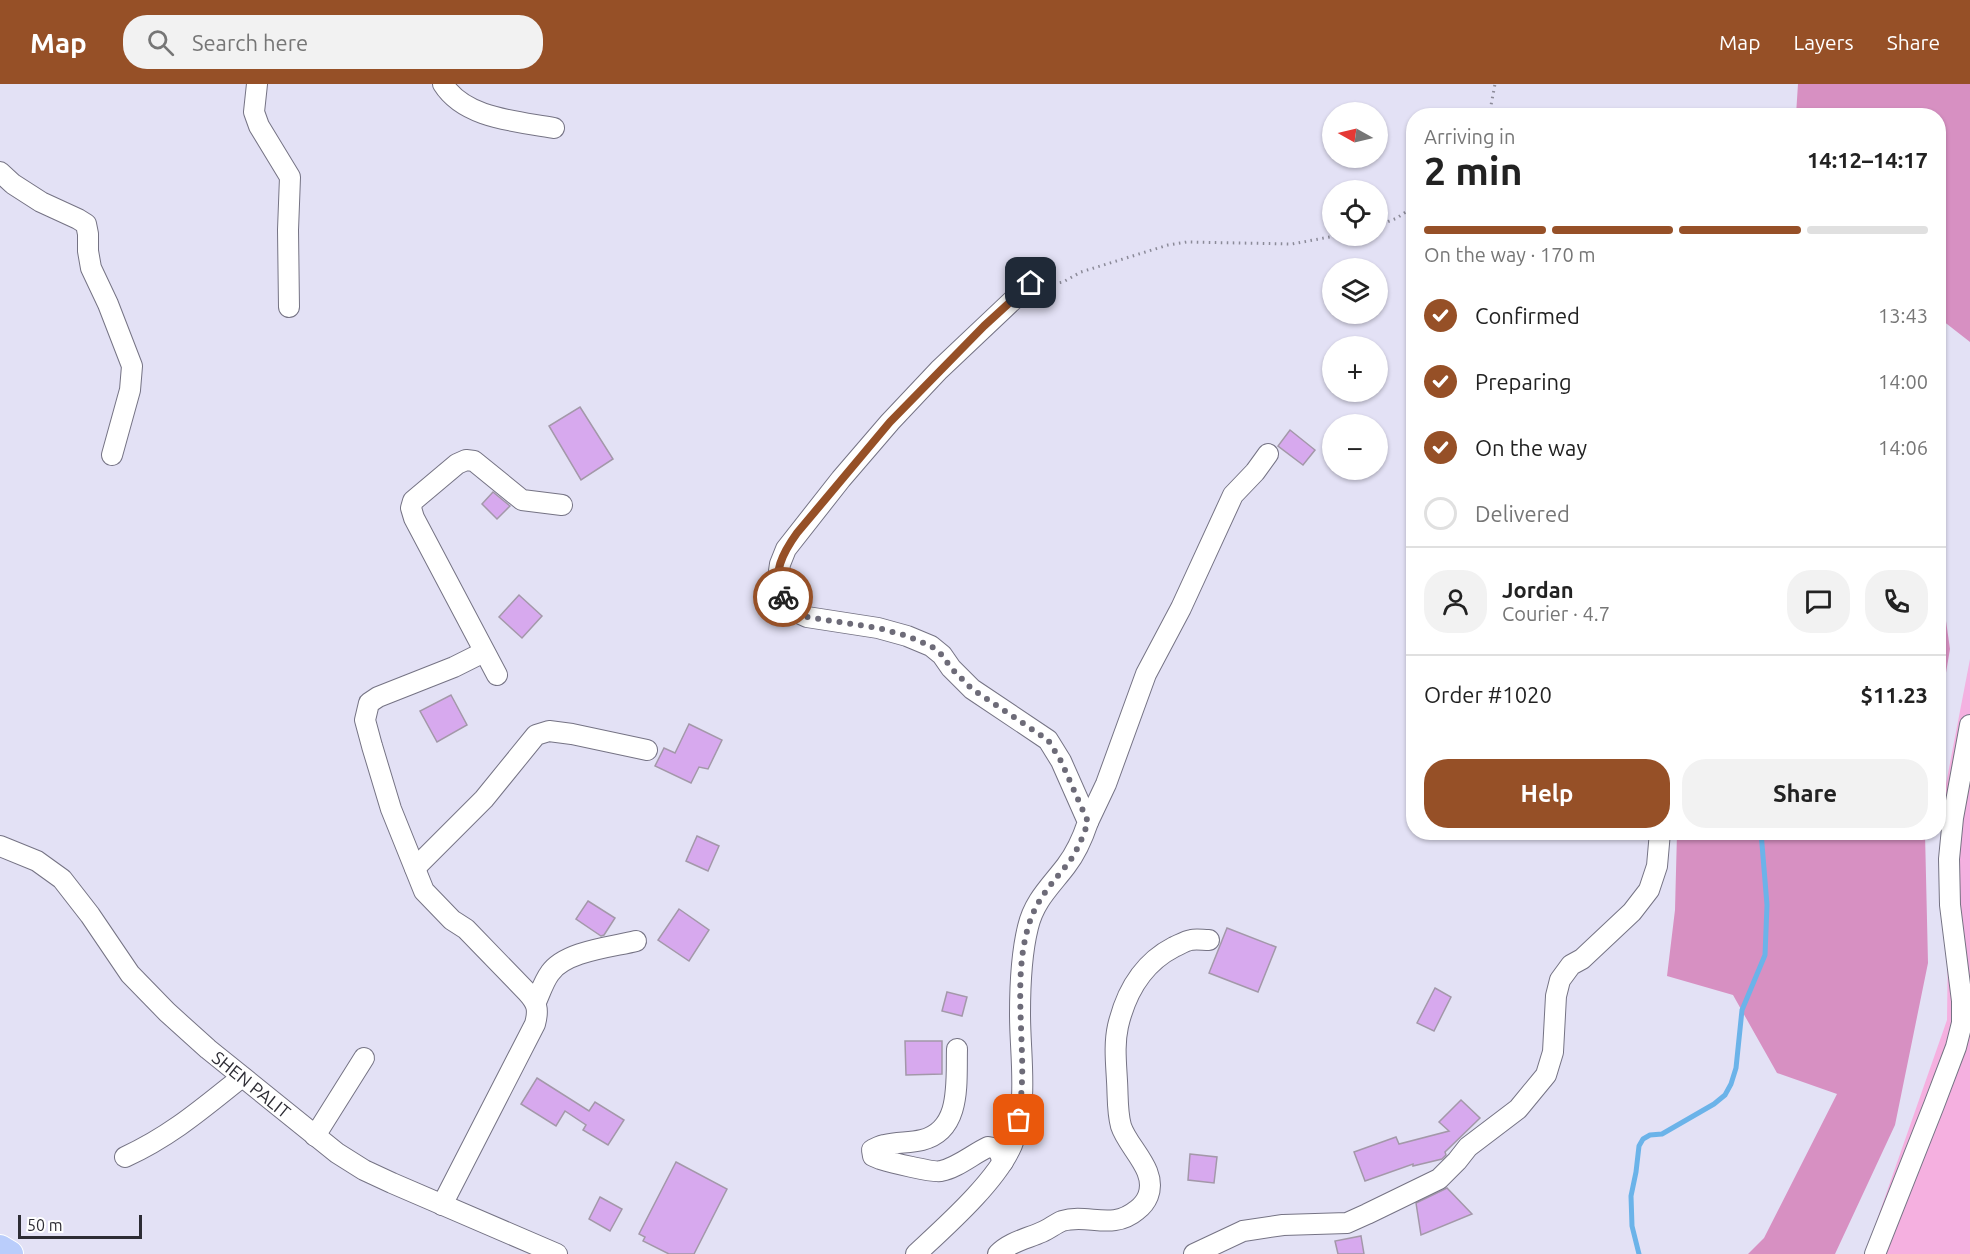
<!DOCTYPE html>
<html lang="en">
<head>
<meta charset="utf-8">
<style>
  :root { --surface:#fff; --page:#f2f2f2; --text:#222; --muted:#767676; --line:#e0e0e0; --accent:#965027 }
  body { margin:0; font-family:Ubuntu,sans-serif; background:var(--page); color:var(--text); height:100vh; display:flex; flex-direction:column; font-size:22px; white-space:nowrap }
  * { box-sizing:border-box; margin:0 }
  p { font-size:20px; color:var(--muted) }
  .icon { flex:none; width:33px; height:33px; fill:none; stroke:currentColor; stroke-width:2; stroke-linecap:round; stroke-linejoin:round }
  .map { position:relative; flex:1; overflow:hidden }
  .sheet { position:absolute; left:1406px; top:24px; width:540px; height:732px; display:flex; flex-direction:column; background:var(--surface); border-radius:24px; box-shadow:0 2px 4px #0004 }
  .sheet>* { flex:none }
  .needle { width:39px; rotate:278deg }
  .fabs { position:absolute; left:1322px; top:18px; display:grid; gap:12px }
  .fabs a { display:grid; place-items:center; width:66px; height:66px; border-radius:50%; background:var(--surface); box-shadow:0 2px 4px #0004; font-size:30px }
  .scale { position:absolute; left:18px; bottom:15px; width:124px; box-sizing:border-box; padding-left:6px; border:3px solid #2d2c34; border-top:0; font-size:16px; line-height:21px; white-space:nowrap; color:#2d2c34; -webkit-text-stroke:4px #fff; paint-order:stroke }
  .pin { position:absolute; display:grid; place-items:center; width:51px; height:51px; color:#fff; margin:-26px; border-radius:12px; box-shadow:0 3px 9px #0006 }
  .courier { position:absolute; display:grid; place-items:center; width:60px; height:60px; margin:-30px; border:4px solid #965027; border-radius:50%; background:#fff; color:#222; box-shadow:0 2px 8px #0007 }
  .summary em { font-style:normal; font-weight:700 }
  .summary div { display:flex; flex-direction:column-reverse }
  .summary { display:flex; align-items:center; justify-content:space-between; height:102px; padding:0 18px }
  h1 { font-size:39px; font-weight:700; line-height:45px }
  .bar { display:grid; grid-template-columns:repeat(4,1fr); gap:9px 6px; align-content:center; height:72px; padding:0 18px }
  .bar i { height:8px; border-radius:4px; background:var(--line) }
  .bar .on { background:var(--accent) }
  .bar p { grid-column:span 4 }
  .line { display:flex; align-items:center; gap:15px; padding:0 18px; border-top:2px solid var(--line) }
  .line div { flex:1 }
  .round { display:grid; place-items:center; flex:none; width:63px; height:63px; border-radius:24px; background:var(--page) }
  ol { padding:0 18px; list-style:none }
  li { display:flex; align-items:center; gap:18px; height:66px }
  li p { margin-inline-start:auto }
  li .icon { padding:6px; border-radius:50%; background:var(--accent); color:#fff; stroke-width:4 }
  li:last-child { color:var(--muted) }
  li i { width:33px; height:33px; border:3px solid var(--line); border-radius:50% }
  .action { display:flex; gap:12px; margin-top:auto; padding:12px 18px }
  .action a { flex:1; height:69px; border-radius:24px; background:var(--accent); color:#fff; font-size:24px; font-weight:700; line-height:69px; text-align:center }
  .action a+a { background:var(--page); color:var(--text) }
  header { display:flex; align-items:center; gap:36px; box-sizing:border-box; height:84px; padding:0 30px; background:var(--accent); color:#fff }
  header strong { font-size:28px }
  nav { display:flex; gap:33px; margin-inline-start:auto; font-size:21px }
  .search { width:420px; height:54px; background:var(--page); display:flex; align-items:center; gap:15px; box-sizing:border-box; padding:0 21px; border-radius:24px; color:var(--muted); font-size:22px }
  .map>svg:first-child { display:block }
  .green { fill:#f5b0e0 }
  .forest { fill:#d790c2 }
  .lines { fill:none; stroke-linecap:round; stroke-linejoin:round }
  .stream { stroke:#6bb3e9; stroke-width:5 }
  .building { fill:#d7a9ee; stroke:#a398a9; stroke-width:1.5 }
  .minor-casing { stroke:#757384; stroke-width:22 }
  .major-casing { stroke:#fff; stroke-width:28 }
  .path { stroke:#8b8a98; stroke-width:3; stroke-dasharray:1.5 4.5; stroke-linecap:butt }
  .minor { stroke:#fff; stroke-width:20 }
  .major { stroke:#bacdfb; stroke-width:26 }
  .done { stroke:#6d6b78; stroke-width:6; stroke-dasharray:0 10.8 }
  .route { stroke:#965027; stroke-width:8 }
  .labels { text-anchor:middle; stroke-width:4.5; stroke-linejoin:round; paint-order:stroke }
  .street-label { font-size:18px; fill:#2d2c34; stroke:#fff }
</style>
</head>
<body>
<header>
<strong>Map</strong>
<div class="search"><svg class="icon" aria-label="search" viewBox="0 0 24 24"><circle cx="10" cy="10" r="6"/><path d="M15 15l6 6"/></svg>Search here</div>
<nav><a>Map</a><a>Layers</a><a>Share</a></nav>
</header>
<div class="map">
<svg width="1970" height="1170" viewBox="0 0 1970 1170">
  <rect width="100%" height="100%" fill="#e3e1f5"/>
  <!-- green -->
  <path class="green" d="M1970,575v595h-105l82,-234 1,-76 -7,-134z"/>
  <!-- forest -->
  <g class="forest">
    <path d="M1798,0h172v258l-32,-25v-201l-142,-1z"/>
    <path d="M1938,481l12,84 -12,71z"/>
    <path d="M1677,749h248l3,130 -33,162 -60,129h-87l16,-16 73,-144 -60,-21 -44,-78 -66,-19 8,-66z"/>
  </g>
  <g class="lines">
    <!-- stream -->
    <path class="stream" d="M1639,1170l-7,-28 -1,-30 5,-24 3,-26 4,-7 7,-4 12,-1 52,-30 11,-9 6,-11 5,-16 6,-58 23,-55 2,-50 -6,-73"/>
  </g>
  <!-- building -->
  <g class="building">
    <path d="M580,323l33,52 -32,21 -32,-54z"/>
    <path d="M1290,346l25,20 -12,15 -25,-19z"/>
    <path d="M493,408l17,14 -13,13 -15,-15z"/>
    <path d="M519,511l23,21 -20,22 -23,-21z"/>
    <path d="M451,611l16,30 -30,17 -17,-31z"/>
    <path d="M689,640l33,16 -14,29 -9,-2 -8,16 -36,-17 9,-18 11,5z"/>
    <path d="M697,752l22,10 -11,25 -22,-10z"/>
    <path d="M588,817l27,17 -11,17 -3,1 -25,-17z"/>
    <path d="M679,825l30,21 -20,31 -31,-21z"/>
    <path d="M1227,844l49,19 -18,45 -49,-19z"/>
    <path d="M1435,904l16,9 -17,34 -17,-8z"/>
    <path d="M947,908l20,5 -5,19 -20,-5z"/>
    <path d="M905,957h37v33l-36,1z"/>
    <path d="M537,994l52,33 6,-9 29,18 -16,25 -25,-15 3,-5 -21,-14 -9,15 -35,-22z"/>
    <path d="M1461,1016l19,18 -35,34 1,3 -4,4 -29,7v-2l-48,17 -11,-29 42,-15 3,7 50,-13 -10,-9z"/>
    <path d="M1190,1070l27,3 -3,26 -26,-3z"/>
    <path d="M676,1078l51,27 -33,65h-25l-26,-13 2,-4 -6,-3z"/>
    <path d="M1447,1104l25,26 -51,21 -5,-32z"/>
    <path d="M600,1113l22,12 -12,22 -21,-12z"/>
    <path d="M1361,1152l3,18h-26l-3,-13z"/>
  </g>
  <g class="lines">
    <defs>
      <g id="minor">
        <path d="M257,0l-3,28 5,14 31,51 -2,53 1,77"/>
        <path d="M443,0c22,35 74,37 111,44"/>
        <path d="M0,88l13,12 28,18 37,17 8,5 2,10v17l3,17 17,36 24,62 -2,24 -18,65"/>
        <path d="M497,591l-83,-157 -3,-10 2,-7 44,-37 9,-4 8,1 48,39 40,5"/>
        <path d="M1088,738l18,-38 40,-110 35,-66 52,-113 22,-23 13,-18"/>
        <path d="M0,762l37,15 25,18 28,36 40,59 37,38 41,37 129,104 27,17 28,13 165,71"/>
        <path d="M415,784l69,-69 52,-64 13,-4 23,3 75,16"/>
        <path d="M536,918c4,-9 8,-21 14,-29 15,-22 62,-26 86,-32"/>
        <path d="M957,965c-1,33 5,81 -35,91 -12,3 -25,2 -37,5 -4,0 -9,3 -13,5l1,6 7,3c10,3 53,14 61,12 16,-3 32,-17 47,-24l10,2 5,13"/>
        <path d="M315,1052l49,-78"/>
        <path d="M125,1073c46,-21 78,-49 117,-80"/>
        <path d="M442,1121l93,-181c4,-15 2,-21 -8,-32l-61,-63 -14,-9 -28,-29 -33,-82 -19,-63 -7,-26 4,-17 9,-6 76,-30 30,-15"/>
        <path d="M916,1170c30,-28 80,-72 96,-109 17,-41 8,-88 8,-131 0,-29 1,-59 8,-87 6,-26 22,-40 38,-61 10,-13 17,-29 22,-44l-27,-61 -13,-21 -76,-51 -21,-21 -9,-13 -11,-9 -24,-10 -29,-8 -71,-11 -11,-5 -10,-9 -6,-11 -2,-14 2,-14 6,-15 55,-70 49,-57 49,-52 92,-87"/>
        <path d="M998,1170c12,-12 28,-15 44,-22 7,-3 13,-8 20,-11 26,-8 50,10 75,-11 4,-3 9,-9 11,-14 10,-26 -20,-48 -27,-70 -4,-14 -3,-30 -4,-45 -1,-19 -3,-37 1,-55 8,-34 25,-63 56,-79 5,-2 11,-6 17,-7 5,-1 12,0 18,0"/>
        <path d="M1194,1170l49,-23 40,-6 64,-2 20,-9 72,-35 18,-18 11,-14 50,-38 28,-34 7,-23 3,-56 4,-16 11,-15 11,-6 50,-47 17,-22 8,-24 3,-34"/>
        <path d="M1875,1170l59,-149 22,-58 6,-24v-22l-12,-96 -1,-46 4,-41 17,-93"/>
      </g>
      <path id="major" d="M0,1164l10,6"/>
    </defs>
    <!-- minor casing -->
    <use href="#minor" class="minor-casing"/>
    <!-- major casing -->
    <use href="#major" class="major-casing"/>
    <!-- path -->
    <g class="path">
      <path d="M1489,32l6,-32"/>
      <path d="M1377,142l20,-8 16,-11"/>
      <path d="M1048,201l15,-3 18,-10 87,-27 19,-3 105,2 43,-8"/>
    </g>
    <!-- minor -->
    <use href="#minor" class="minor"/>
    <!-- major -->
    <use href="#major" class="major"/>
  </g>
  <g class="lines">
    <!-- done -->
    <path class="done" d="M783,513l13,15 11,5 71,11 29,8 24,10 11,9 9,13 21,21 76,51 13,21 27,61c-5,15 -12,32 -22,44 -16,20 -29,33 -37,58 -13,42 -8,88 -7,132 1,22 -1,43 -3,64"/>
    <!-- route -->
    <path class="route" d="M783,513c-13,-22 1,-46 14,-64l93,-111 94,-96 47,-43"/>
  </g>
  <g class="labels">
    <!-- street labels -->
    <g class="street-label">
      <text transform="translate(251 1001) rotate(39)" y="6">SHEN PALIT</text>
    </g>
  </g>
</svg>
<div class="fabs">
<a><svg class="needle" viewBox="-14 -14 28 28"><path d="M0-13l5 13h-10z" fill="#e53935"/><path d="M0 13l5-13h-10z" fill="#767676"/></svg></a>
<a><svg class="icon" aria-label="locate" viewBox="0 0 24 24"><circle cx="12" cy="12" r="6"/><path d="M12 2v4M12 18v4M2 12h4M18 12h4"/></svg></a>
<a><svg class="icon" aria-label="layers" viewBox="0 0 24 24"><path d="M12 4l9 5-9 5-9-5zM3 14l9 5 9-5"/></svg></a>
<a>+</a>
<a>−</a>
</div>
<div class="scale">50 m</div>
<div class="pin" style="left:1019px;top:1036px;background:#ea580c"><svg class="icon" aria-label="bag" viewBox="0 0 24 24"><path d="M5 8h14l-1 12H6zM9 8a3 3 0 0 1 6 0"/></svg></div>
<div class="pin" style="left:1031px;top:199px;background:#1f2937"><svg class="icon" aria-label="home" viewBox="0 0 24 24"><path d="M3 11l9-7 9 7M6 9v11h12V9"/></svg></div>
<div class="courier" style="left:783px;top:513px"><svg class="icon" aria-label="bike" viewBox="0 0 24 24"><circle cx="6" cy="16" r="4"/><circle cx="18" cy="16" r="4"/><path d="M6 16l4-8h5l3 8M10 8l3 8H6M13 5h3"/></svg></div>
<section class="sheet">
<div class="summary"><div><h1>2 min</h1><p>Arriving in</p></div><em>14:12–14:17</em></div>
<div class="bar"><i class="on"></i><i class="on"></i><i class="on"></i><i></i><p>On the way · 170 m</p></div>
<ol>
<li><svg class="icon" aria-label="check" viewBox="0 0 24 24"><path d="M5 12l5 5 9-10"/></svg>Confirmed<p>13:43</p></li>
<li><svg class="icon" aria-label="check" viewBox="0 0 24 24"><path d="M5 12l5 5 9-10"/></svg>Preparing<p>14:00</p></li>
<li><svg class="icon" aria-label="check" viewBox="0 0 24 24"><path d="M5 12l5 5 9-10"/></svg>On the way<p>14:06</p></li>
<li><i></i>Delivered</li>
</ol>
<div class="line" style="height:108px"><a class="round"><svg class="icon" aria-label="person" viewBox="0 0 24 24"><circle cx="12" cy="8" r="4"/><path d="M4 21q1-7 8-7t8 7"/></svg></a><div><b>Jordan</b><p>Courier · 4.7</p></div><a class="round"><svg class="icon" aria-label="chat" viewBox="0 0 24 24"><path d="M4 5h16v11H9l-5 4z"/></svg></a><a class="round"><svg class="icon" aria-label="phone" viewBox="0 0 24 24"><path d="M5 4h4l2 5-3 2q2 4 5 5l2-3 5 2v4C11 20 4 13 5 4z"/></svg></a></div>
<div class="line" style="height:78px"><div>Order #1020</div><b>$11.23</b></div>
<div class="action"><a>Help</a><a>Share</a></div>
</section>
</div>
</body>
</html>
